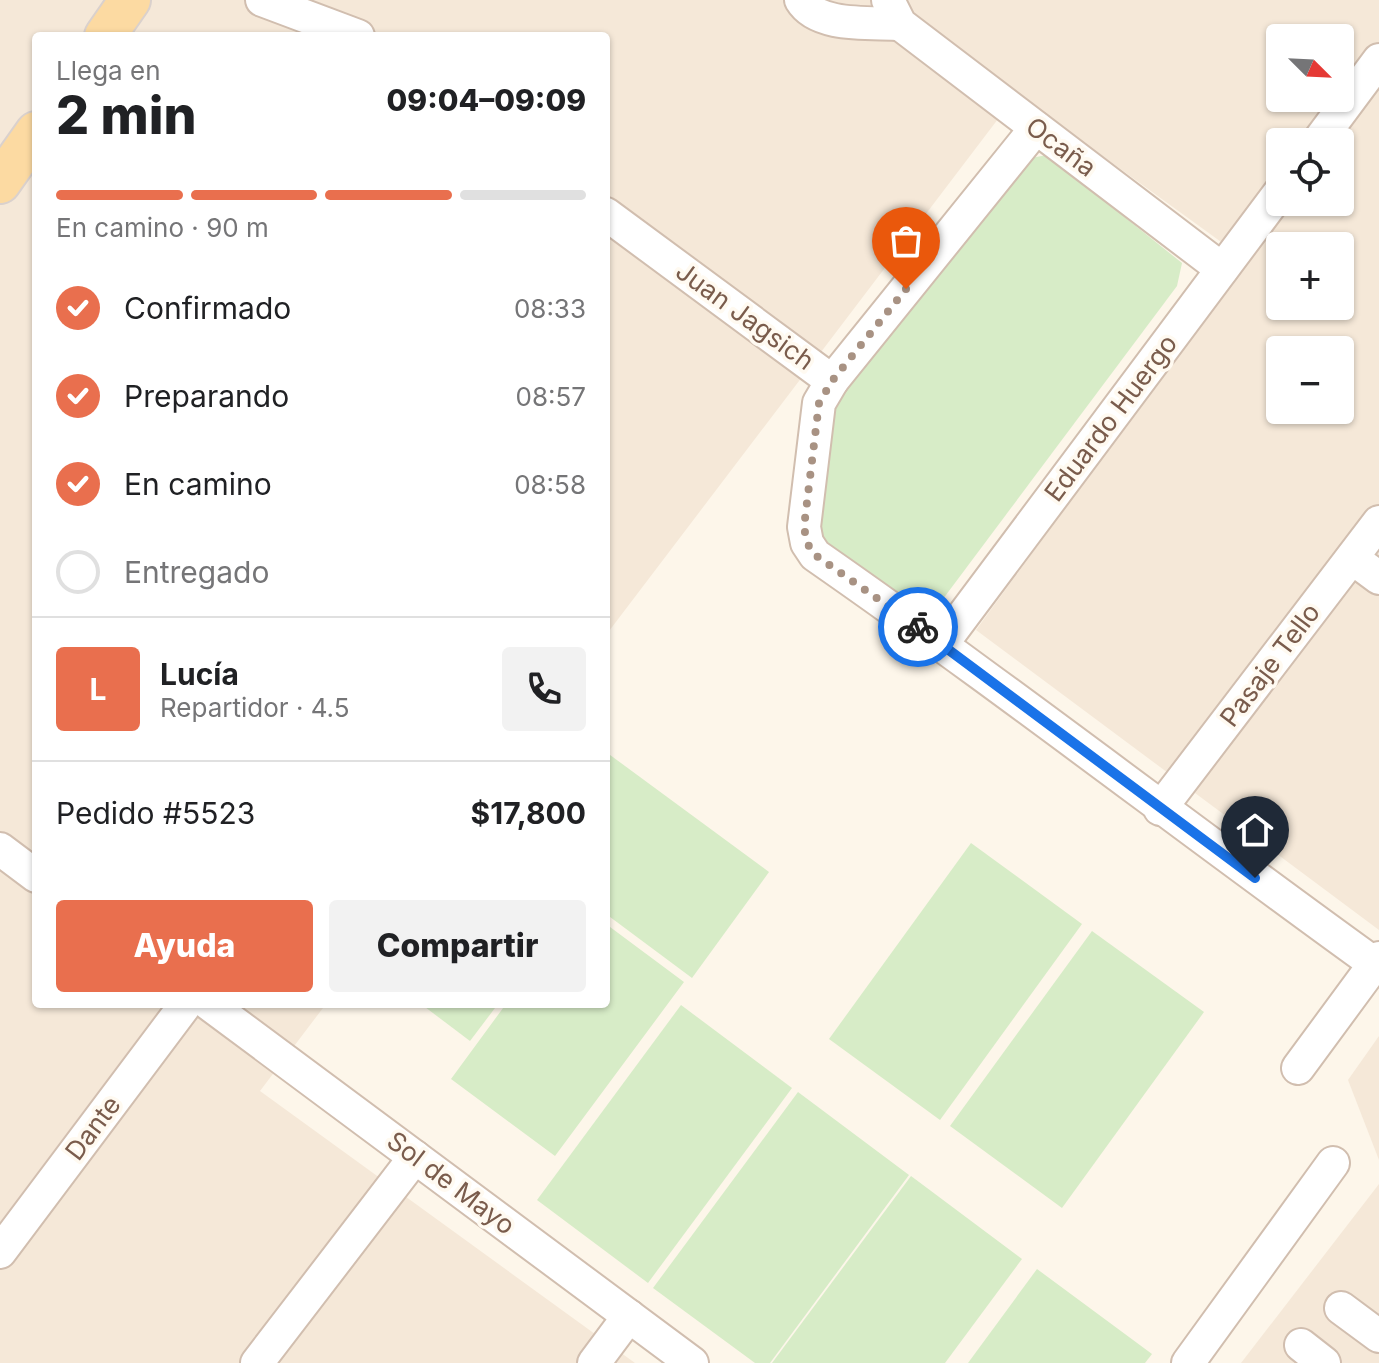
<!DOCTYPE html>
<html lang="es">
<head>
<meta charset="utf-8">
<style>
  :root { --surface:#fff; --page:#f2f2f2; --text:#202124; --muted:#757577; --line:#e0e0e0; --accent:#e96f4e }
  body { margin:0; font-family:Inter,sans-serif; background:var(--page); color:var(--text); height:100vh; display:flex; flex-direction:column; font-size:30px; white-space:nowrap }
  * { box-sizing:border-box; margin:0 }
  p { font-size:26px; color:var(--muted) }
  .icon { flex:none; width:44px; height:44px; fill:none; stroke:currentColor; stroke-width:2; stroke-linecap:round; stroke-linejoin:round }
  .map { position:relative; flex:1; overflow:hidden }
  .side { position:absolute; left:32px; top:32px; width:578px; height:976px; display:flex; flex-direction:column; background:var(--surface); border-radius:8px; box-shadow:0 2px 6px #0004 }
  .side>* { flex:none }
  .needle { width:52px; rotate:114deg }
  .tools { position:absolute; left:1266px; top:24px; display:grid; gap:16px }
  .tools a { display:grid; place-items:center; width:88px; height:88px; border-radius:8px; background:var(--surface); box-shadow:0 2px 6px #0004; font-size:40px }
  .pin { position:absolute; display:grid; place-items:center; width:68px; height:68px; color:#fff; margin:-82px -34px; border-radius:50% 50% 50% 0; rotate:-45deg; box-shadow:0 0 8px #0007 }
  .pin .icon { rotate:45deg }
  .courier { position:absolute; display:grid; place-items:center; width:80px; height:80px; margin:-40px; border:6px solid #1a73e8; border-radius:50%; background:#fff; color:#222; box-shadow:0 2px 10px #0007 }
  .headline em { font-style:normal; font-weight:800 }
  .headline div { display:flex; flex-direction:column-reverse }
  .headline { display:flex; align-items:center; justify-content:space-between; height:136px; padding:0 24px }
  h1 { font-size:52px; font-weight:800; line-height:60px }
  .bar { display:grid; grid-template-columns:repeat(4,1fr); gap:12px 8px; align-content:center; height:96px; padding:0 24px }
  .bar i { height:10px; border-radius:6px; background:var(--line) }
  .bar .current { background:var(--accent) }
  .bar p { grid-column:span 4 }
  .line { display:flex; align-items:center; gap:20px; padding:0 24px; border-top:2px solid var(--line) }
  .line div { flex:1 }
  .round { display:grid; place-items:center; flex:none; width:84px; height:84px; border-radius:8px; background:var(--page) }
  ol { padding:0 24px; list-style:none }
  li { display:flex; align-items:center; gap:24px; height:88px }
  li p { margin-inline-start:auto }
  li .icon { padding:8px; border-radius:50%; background:var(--accent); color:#fff; stroke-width:4 }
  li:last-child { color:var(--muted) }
  li i { width:44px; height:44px; border:4px solid var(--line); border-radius:50% }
  .action { display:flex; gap:16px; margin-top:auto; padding:16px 24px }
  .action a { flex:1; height:92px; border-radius:8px; background:var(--accent); color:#fff; font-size:32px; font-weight:800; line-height:92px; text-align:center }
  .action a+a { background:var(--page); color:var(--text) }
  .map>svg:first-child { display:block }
  .residential { fill:#f5e8d8; fill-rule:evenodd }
  .green { fill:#d7ecc7 }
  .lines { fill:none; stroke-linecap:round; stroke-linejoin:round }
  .minor-casing { stroke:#d1beaf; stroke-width:36 }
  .major-casing { stroke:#dad1cd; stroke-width:44 }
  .minor { stroke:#fff; stroke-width:32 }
  .major { stroke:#fcdaa2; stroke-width:40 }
  .done { stroke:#a89283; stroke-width:8; stroke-dasharray:0 14.4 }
  .route { stroke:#1a73e8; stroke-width:10 }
  .labels { text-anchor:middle; stroke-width:7; stroke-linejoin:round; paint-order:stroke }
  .street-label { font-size:26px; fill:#7a5c4c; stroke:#fffaf1 }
</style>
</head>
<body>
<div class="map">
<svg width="1379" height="1363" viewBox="0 0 1379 1363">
  <rect width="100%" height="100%" fill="#fdf6ea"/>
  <!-- residential -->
  <g class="residential">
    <path d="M0,0h1379v930l-403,-300 270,-370 -229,-166 -411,541v-599h-570v968h290l-66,87 375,272h-635zM1280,38h60v60h-60zM1280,142h60v60h-60zM1280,246h60v60h-60zM1280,350h60v60h-60z"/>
    <path d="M1379,1036v124l-31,-80z"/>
    <path d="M1379,1184v179h-138z"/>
  </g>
  <!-- green -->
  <g class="green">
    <path d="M1047,155l135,108 -5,23 -240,321 -19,3 -92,-63 -7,-15 13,-151 182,-220z"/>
    <path d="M606,752l163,120 -77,106 -86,-64z"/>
    <path d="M971,843l111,81 -142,196 -111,-81z"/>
    <path d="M606,924l78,58 -129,174 -104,-77 55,-75h100z"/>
    <path d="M1092,931l112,81 -142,196 -112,-82z"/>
    <path d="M421,1004h77l-28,37z"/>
    <path d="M681,1005l111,83 -144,195 -111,-83z"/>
    <path d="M798,1092l111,83 -139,188h-15l-102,-75z"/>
    <path d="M911,1176l111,83 -77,104h-173z"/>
    <path d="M1037,1269l115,85 -7,9h-177z"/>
  </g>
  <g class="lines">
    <defs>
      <g id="minor">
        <path d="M262,0l96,36"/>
        <path d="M801,0c17,28 69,22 99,24"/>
        <path d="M888,0l12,24 322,245"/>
        <path d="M1318,142l61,-82"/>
        <path d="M606,214l226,167 -13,22 -15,124 3,16 8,12c191,133 375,276 564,412"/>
        <path d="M832,381l204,-253"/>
        <path d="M1352,558l27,20"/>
        <path d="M942,644l338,-452"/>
        <path d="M1160,809l219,-287"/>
        <path d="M0,849l36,27"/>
        <path d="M209,1004l483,359"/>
        <path d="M1298,1068l81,-110"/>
        <path d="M0,1252l186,-248"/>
        <path d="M1341,1308l38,28"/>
        <path d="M1301,1345l23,18"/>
        <path d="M257,1363l158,-206"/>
        <path d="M594,1363l35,-47"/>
        <path d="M1188,1363l145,-200"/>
      </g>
      <g id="major">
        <path d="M105,36l25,-36"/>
        <path d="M0,183l36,-51"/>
      </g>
    </defs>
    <!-- minor casing -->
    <use href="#minor" class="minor-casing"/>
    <!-- major casing -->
    <use href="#major" class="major-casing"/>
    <!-- minor -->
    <use href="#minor" class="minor"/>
    <!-- major -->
    <use href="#major" class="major"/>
  </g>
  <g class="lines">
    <!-- done -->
    <path class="done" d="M906,289l-74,92 -13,22 -15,124 3,16 8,12 103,72"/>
    <!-- route -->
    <path class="route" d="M918,627l337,251"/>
  </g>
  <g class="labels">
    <!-- street labels -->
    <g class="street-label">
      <text transform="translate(1061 147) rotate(37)" y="9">Ocaña</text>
      <text transform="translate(745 316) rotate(36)" y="9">Juan Jagsich</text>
      <text transform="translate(1111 418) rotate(-53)" y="9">Eduardo Huergo</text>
      <text transform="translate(1270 665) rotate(-53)" y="9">Pasaje Tello</text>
      <text transform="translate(93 1128) rotate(-53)" y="9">Dante</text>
      <text transform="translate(451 1183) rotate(37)" y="9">Sol de Mayo</text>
    </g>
  </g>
</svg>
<div class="tools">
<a><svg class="needle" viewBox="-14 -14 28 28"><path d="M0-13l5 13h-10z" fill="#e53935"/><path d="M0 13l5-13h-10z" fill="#757577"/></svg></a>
<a><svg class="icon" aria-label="locate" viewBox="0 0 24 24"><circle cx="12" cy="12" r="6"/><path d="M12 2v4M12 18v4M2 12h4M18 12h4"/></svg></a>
<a>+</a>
<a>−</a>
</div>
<div class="pin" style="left:906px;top:289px;background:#ea580c"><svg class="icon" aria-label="bag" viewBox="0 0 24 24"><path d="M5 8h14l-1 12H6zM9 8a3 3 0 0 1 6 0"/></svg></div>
<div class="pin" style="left:1255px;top:878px;background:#1f2937"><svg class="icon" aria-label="home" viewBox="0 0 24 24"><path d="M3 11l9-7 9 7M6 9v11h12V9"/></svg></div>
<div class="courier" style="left:918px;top:627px"><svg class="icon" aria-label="bike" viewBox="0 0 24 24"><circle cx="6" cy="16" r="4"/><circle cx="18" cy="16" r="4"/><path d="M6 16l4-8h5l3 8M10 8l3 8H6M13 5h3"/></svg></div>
<section class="side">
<div class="headline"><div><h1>2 min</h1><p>Llega en</p></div><em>09:04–09:09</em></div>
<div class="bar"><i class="current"></i><i class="current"></i><i class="current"></i><i></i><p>En camino · 90 m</p></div>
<ol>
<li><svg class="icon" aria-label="check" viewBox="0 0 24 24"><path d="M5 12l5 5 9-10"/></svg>Confirmado<p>08:33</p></li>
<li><svg class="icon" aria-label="check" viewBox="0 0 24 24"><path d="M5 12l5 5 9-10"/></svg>Preparando<p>08:57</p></li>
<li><svg class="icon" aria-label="check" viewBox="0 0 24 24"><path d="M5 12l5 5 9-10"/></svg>En camino<p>08:58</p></li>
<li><i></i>Entregado</li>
</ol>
<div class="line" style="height:144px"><b class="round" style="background:var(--accent);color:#fff">L</b><div><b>Lucía</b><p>Repartidor · 4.5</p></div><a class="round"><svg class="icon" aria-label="phone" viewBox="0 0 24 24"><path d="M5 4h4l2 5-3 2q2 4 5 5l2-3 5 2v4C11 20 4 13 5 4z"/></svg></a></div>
<div class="line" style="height:104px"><div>Pedido #5523</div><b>$17,800</b></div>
<div class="action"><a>Ayuda</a><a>Compartir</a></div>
</section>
</div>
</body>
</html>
